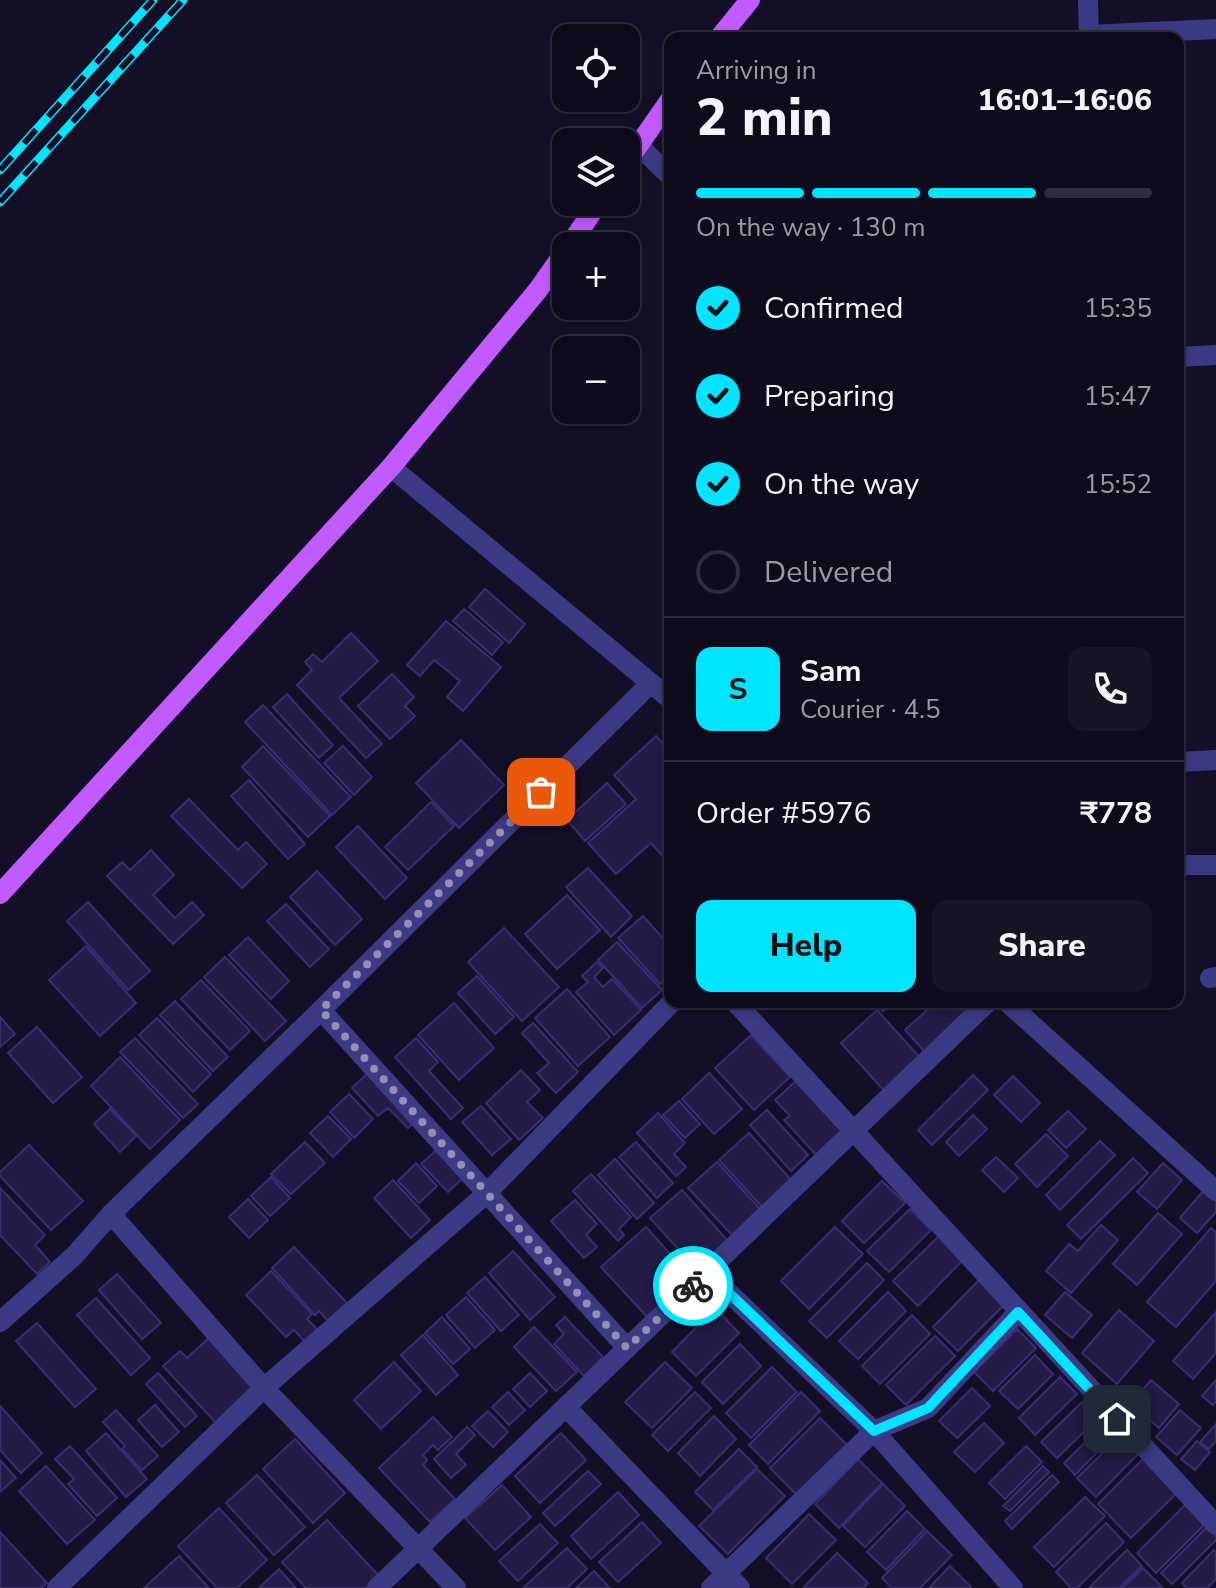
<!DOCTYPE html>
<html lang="en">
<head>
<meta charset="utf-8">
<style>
  :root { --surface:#0e0b1c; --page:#171425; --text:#f1f3f6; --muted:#9b9ba3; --line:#2e2b3b; --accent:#00e5ff }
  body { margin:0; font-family:"Nunito Sans",sans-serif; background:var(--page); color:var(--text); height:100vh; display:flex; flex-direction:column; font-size:30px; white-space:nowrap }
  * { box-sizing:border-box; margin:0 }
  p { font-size:26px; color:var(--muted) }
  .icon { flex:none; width:44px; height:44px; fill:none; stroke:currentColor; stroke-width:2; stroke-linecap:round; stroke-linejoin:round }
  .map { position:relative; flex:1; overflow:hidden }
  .panel { position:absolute; left:664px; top:32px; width:520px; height:976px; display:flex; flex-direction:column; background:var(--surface); border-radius:16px; box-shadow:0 4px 12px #0003,0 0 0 2px var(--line) }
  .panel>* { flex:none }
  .buttons { position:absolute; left:552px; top:24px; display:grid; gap:16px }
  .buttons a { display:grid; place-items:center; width:88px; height:88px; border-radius:16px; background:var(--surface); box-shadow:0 4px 12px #0003,0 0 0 2px var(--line); font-size:40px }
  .pin { position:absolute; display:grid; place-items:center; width:68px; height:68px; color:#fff; margin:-34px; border-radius:16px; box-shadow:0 4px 12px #0006 }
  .courier { position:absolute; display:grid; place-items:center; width:80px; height:80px; margin:-40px; border:6px solid #00e5ff; border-radius:50%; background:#fff; color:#222; box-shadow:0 2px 10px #0007 }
  .summary em { font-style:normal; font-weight:800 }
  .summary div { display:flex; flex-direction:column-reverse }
  .summary { display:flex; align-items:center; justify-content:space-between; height:136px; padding:0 32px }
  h1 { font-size:52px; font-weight:800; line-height:60px }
  .bar { display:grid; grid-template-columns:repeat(4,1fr); gap:12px 8px; align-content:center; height:96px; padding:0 32px }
  .bar i { height:10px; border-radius:6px; background:var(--line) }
  .bar .on { background:var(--accent) }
  .bar p { grid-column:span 4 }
  .line { display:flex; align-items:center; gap:20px; padding:0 32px; border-top:2px solid var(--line) }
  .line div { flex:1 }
  .round { display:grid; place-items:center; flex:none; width:84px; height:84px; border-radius:16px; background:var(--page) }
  ol { padding:0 32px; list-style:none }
  li { display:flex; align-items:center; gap:24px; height:88px }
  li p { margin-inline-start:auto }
  li .icon { padding:8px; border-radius:50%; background:var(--accent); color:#111; stroke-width:4 }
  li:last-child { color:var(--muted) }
  li i { width:44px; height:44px; border:4px solid var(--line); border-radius:50% }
  .primary-button { display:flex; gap:16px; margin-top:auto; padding:16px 32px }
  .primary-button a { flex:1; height:92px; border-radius:16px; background:var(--accent); color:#111; font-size:32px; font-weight:800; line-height:92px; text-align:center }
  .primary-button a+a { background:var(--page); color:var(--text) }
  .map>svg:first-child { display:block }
  .building { fill:#241b47; stroke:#3b2d73; stroke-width:2 }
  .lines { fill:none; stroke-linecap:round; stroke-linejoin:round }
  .minor { stroke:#3d3a85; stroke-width:20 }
  .major { stroke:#c25bff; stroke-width:20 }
  .rail-casing { stroke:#00e5ff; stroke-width:9 }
  .rail { stroke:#130f26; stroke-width:6; stroke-dasharray:18; stroke-linecap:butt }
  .done { stroke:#948fb3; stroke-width:8; stroke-dasharray:0 14.4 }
  .route { stroke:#00e5ff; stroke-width:10 }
</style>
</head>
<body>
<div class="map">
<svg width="1216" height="1588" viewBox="0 0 1216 1588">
  <rect width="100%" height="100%" fill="#130f26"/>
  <!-- building -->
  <g class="building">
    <path d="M485,589l40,35 -16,19 -40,-36z"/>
    <path d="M464,609l39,33 -11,13 -39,-34z"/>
    <path d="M446,621l55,46 -38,44 -16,-14 13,-16 -26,-21 -14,16 -13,-11z"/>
    <path d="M351,633l27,28 -39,37 43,46 -16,14 -69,-73 15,-15 -7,-8 8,-8 9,8z"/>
    <path d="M392,674l22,23 -9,9 10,10 -25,23 -32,-33z"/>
    <path d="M287,694l46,51 -14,13 -46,-51z"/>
    <path d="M263,705l88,92 -19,18 -87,-93z"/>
    <path d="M656,736l14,16v106l-3,3 -16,-18 -35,31 -28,-31 48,-44 -22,-24z"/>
    <path d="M461,740l43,45 -45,43 -43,-45z"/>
    <path d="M263,746l67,70 -22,21 -66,-70z"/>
    <path d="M343,746l29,31 -18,18 -30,-32z"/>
    <path d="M249,780l56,64 -17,15 -57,-63z"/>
    <path d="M607,783l19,21 -41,37 -18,-21z"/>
    <path d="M189,799l49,51 8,-8 21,22 -25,24 -71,-72z"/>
    <path d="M431,802l23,24 -46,44 -23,-23z"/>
    <path d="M358,826l49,52 -22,21 -49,-52z"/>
    <path d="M151,850l23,25 -21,20 22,23 17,-16 12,13 -31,29 -66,-68 15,-14 8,8z"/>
    <path d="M588,868l44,48 -21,21 -45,-50z"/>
    <path d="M317,871l45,48 -27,26 -45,-48z"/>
    <path d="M567,895l33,35 -43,39 -32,-35z"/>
    <path d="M88,902l62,69 -22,19 -61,-69z"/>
    <path d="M286,904l43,45 -19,18 -43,-46z"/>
    <path d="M643,916l27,30v29l-10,9 -42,-46z"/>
    <path d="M504,928l55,59 -37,34 -54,-59z"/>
    <path d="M248,937l41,44 -18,18 -42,-44z"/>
    <path d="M617,942l45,48 -20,18 -44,-48z"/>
    <path d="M86,946l50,57 -36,33 -51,-56z"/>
    <path d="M225,957l61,64 -21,20 -61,-64z"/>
    <path d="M597,962l6,6 -9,9 9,10 9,-8 29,31 -27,25 -38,-43 12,-10 -6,-6z"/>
    <path d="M477,976l37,41 -19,17 -37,-41z"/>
    <path d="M201,980l49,51 -20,19 -49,-51z"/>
    <path d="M567,989l43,48 -32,29 -43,-48z"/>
    <path d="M175,1001l53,56 -15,14 -53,-56z"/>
    <path d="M874,1002h19l-10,9z"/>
    <path d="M936,1002h44l-55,50 -20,-22z"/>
    <path d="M454,1003l40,45 -35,32 -41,-45z"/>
    <path d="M877,1010l47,52 -36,33 -47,-52z"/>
    <path d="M0,1017l15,17 -15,13z"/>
    <path d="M157,1018l54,56 -18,18 -54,-57z"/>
    <path d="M533,1023l45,49 -22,21 -19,-20 12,-10 -27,-30z"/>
    <path d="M37,1027l45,50 -29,26 -45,-50z"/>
    <path d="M751,1035l39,42 -36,33 -39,-42z"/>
    <path d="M135,1038l63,66 -15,14 -63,-66z"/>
    <path d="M416,1038l22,24 -9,9 34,37 -12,11 -56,-62z"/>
    <path d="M120,1057l60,63 -30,29 -59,-63z"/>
    <path d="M375,1066l46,49 -13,13 -20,-20 -10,8 -26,-28z"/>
    <path d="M521,1070l19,20 -13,12 16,16 -24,22 -33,-37z"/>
    <path d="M709,1073l33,36 -28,25 -32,-35z"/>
    <path d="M973,1075l15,15 -56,55 -14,-15z"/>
    <path d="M1013,1076l27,27 -19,19 -27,-27z"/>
    <path d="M797,1080l48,54 -26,24 -35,-38 6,-4 -15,-16z"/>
    <path d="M349,1094l24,25 -19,19 -24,-26z"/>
    <path d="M679,1101l21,23 -15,14 -22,-23z"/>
    <path d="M481,1106l30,33 -19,16 -30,-33z"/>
    <path d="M110,1109l26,27 -16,16 -26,-28z"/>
    <path d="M767,1110l41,45 -17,16 -41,-46z"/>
    <path d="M1068,1111l18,18 -20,19 -18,-18z"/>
    <path d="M658,1113l27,30 -11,11 12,13 -10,9 -39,-43z"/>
    <path d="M973,1115l14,14 -28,27 -13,-14z"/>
    <path d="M328,1116l23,23 -18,18 -23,-24z"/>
    <path d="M749,1133l44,49 -29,27 -45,-49z"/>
    <path d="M1046,1134l22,22 -31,31 -22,-23z"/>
    <path d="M1100,1141l15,14 -55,55 -14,-15z"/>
    <path d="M305,1142l20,21 -34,31 -20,-20z"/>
    <path d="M636,1142l37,41 -16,15 -38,-41z"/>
    <path d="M29,1145l54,56 -32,29 -51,-54v-4z"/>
    <path d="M440,1147l26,28 -18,17 -27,-28z"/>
    <path d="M996,1157l22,21 -14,14 -22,-22z"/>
    <path d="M1133,1158l15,15 -67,66 -14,-14z"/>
    <path d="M615,1159l39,44 -17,16 -39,-44z"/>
    <path d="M717,1162l44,48 -28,26 -45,-48z"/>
    <path d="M416,1163l21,23 -18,17 -21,-22z"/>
    <path d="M1163,1163l19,17 -25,29 -20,-17z"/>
    <path d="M591,1174l40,43 -12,12 5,6 -6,6 -45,-50z"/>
    <path d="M271,1177l19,21 -20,18 -19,-20z"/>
    <path d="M393,1180l37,40 -19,18 -37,-40z"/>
    <path d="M882,1181l23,22 -41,40 -22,-22z"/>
    <path d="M0,1188l45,47 -10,10 15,17 -13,12 -37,-39z"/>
    <path d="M682,1190l47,52 -31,29 -48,-53z"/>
    <path d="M1204,1190l12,11v11l-19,21 -17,-15z"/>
    <path d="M248,1199l20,21 -19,18 -20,-21z"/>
    <path d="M575,1200l22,24 -11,11 11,12 -13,11 -33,-37z"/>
    <path d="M910,1209l21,21 -42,42 -22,-21z"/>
    <path d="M1158,1213l24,21 -45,51 -24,-21z"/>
    <path d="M1101,1225l17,15 -47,53 -25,-22 23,-27 9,7z"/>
    <path d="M646,1227l47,52 -44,40 -48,-52z"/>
    <path d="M835,1227l28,27 -54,55 -28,-28z"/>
    <path d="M1211,1228l5,4v49l-40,46 -29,-25z"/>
    <path d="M940,1235l24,24 -46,47 -25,-25z"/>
    <path d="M294,1247l53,56 -19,18 -9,-10 -4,4 -43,-47z"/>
    <path d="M513,1251l42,46 -25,23 -41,-47z"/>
    <path d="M867,1263l17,17 -57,58 -18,-17z"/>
    <path d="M271,1271l41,43 -5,5 11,11 -13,12 -11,-12 -8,7 -40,-42z"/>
    <path d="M117,1274l44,49 -19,16 -43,-49z"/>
    <path d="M485,1277l34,38 -18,16 -34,-38z"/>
    <path d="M981,1278l25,25 -48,48 -25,-24z"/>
    <path d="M888,1292l18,19 -48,48 -19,-18z"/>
    <path d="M1065,1292l27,23 -20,23 -27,-23z"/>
    <path d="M466,1297l29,33 -20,18 -29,-33z"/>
    <path d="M96,1298l54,60 -19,17 -54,-60z"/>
    <path d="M715,1308l24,25 -43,43 -24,-24z"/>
    <path d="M1119,1310l35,31 -37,43 -35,-31z"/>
    <path d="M1216,1312v41l-23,26 -20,-18z"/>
    <path d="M912,1315l18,19 -50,50 -18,-18z"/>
    <path d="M442,1317l28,32 -17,15 -28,-31z"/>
    <path d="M565,1317l38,40 -19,19 -30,-32 10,-10 -8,-9z"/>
    <path d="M37,1323l59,66 -21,18 -59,-66z"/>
    <path d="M534,1327l43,45 -21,19 -42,-44z"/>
    <path d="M1017,1329l19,19 -43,43 -19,-19z"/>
    <path d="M423,1335l35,40 -22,20 -35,-40z"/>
    <path d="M935,1336l20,20 -49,49 -20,-20z"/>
    <path d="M209,1338l46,51 -38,35 -54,-58 17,-15 7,7z"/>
    <path d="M740,1344l21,22 -38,38 -21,-22z"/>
    <path d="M1035,1355l18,19 -35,35 -19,-18z"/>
    <path d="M394,1362l27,29 -40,38 -27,-29z"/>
    <path d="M665,1362l27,26 -40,40 -27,-26z"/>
    <path d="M772,1367l25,25 -46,46 -25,-25z"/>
    <path d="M158,1373l39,43 -12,11 -39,-43z"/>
    <path d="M530,1373l17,18 -17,16 -17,-18z"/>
    <path d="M1060,1377l17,17 -42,41 -16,-17z"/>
    <path d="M1151,1380l28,24 -20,24 -28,-25z"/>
    <path d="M1216,1380v21l-3,4 -11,-9z"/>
    <path d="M972,1388l18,18 -33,32 -18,-17z"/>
    <path d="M508,1392l17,18 -16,15 -17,-18z"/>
    <path d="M695,1392l16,16 -43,43 -16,-16z"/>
    <path d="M801,1392l19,19 -52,53 -19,-19z"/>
    <path d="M1082,1402l16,16 -41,40 -16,-16z"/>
    <path d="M155,1405l24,27 -17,15 -24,-27z"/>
    <path d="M0,1406l42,47 -21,20 -21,-23z"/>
    <path d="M116,1410l42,46 -16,14 -20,-21 3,-3 -22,-24z"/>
    <path d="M1180,1410l21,18 -24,27 -21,-18z"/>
    <path d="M488,1411l20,21 -15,15 -21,-21z"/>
    <path d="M714,1416l22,23 -36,37 -22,-23z"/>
    <path d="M433,1417l19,20 -14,13 -5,-5 -10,10 4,5 -4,5 32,34 -25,23 -51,-54z"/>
    <path d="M820,1418l27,27 -50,50 -27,-27z"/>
    <path d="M1107,1421l10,11 -42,43 -11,-12z"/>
    <path d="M984,1423l20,20 -29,29 -21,-20z"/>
    <path d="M1216,1424v17l-7,8 -9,-7z"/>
    <path d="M467,1427l8,8 -19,19 10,11 -15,13 -17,-19z"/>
    <path d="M106,1433l41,46 -21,18 -40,-46z"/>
    <path d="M561,1433l25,27 -46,43 -25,-27z"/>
    <path d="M1123,1433l18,18 -45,46 -19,-19z"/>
    <path d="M295,1439l50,54 -32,30 -50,-54z"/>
    <path d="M1197,1441l13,11 -15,18 -14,-11z"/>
    <path d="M70,1446l47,52 -20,18 -29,-32 6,-5 -19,-20z"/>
    <path d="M1026,1446l16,16 -37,37 -16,-16z"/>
    <path d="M739,1449l18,18 -44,43 -18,-18z"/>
    <path d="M1148,1454l34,34 -51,50 -33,-34z"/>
    <path d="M858,1459l24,24 -43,45 -24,-24z"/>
    <path d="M0,1460l16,18 -16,14z"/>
    <path d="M46,1466l49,54 -28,24 -48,-53z"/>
    <path d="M1043,1466l6,6 -39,39 -7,-5z"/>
    <path d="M757,1469l28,27 -57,58 -29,-28z"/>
    <path d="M588,1471l13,13 -46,42 -12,-13z"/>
    <path d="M257,1475l48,52 -31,28 -48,-52z"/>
    <path d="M1052,1475l7,7 -47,47 -7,-8z"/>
    <path d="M883,1484l22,22 -40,41 -22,-21z"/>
    <path d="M502,1485l29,32 -36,33 -30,-32z"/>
    <path d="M618,1492l21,23 -48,44 -20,-23z"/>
    <path d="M1085,1497l20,19 -51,51 -20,-20z"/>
    <path d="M1185,1505l20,19 -49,49 -19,-20z"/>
    <path d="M219,1508l48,52 -30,28h-20l-39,-42z"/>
    <path d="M907,1511l18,18 -39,41 -19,-18z"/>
    <path d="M809,1514l27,26 -44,44 -26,-26z"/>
    <path d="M327,1520l52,56 -13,12h-60l-24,-26z"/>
    <path d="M642,1522l19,21 -43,39 -19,-20z"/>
    <path d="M1106,1523l18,19 -47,46h-6l-15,-16z"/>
    <path d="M540,1524l18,19 -40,38 -19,-20z"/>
    <path d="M1207,1527l9,9v4l-44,44 -11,-11z"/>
    <path d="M927,1531l25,24 -32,33h-28l-10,-10z"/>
    <path d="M0,1532l47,51 -6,5h-41z"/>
    <path d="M567,1548l20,21 -20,19h-44z"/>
    <path d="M1127,1550l15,16 -23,22h-30z"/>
    <path d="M1214,1550l2,2v27l-9,9h-20l-5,-5z"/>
    <path d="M837,1553l31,30 -5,5h-60z"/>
    <path d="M179,1556l30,32h-65z"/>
    <path d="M950,1566l22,22h-43z"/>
    <path d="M1143,1568l20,20h-41z"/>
    <path d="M279,1569l17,19h-37z"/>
    <path d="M594,1571l16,17h-34z"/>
  </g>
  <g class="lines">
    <!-- minor -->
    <g class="minor">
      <path d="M1088,0l1,38"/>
      <path d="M1088,35l128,-6"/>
      <path d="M638,145l32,31"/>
      <path d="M1178,357l38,-2"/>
      <path d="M391,467l279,232"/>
      <path d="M1178,762l38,-2"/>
      <path d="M1178,865h38"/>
      <path d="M1210,978l6,-1"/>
      <path d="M735,1002l481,523"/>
      <path d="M1007,1002l209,189"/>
      <path d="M321,1010l306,338"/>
      <path d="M111,1214l153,174 192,200"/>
      <path d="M707,1272l167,159 139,157"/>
      <path d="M0,1322l74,-66 37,-42 210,-204 330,-327"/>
      <path d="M566,1407l174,181"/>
      <path d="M57,1588l207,-200 222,-194 186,-192"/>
      <path d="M377,1588l611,-586"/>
      <path d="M711,1588l163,-157 54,-23 90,-96"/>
    </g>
    <!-- major -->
    <g class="major">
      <path d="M719,38l31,-38"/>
      <path d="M626,163l44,-63"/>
      <path d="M569,246l30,-44"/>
      <path d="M0,894l391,-427 147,-177 28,-40"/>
    </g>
    <defs>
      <g id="rail">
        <path d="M0,170l153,-170"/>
        <path d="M0,202l183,-202"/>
      </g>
    </defs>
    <!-- rail casing -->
    <use href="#rail" class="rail-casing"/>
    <!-- rail -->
    <use href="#rail" class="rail"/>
  </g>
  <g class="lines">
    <!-- done -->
    <path class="done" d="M541,792l-220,218 306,338 66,-62"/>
    <!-- route -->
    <path class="route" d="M693,1286l14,-14 167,159 54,-23 90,-96 99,107"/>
  </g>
</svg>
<div class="buttons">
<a><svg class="icon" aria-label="locate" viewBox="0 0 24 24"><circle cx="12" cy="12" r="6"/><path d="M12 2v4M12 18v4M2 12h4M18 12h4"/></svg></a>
<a><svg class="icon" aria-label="layers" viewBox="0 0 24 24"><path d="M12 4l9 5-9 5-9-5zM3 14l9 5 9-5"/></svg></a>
<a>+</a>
<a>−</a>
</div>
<div class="pin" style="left:541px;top:792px;background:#ea580c"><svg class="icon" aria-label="bag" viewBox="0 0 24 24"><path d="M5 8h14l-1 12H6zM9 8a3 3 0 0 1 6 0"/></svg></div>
<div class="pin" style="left:1117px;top:1419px;background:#1f2937"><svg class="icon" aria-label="home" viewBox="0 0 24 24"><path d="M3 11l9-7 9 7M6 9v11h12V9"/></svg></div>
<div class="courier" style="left:693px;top:1286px"><svg class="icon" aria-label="bike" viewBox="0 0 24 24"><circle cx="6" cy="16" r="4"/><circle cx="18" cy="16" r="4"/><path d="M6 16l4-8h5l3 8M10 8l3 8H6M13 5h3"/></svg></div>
<section class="panel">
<div class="summary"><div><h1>2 min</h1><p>Arriving in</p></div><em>16:01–16:06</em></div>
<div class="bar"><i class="on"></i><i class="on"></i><i class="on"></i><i></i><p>On the way · 130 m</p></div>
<ol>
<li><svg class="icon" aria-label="check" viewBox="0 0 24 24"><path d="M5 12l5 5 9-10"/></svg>Confirmed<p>15:35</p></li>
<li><svg class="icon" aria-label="check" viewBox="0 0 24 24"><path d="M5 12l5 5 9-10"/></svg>Preparing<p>15:47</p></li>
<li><svg class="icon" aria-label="check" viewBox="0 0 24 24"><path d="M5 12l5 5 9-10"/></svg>On the way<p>15:52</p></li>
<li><i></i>Delivered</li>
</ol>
<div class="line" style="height:144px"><b class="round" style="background:var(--accent);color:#111">S</b><div><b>Sam</b><p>Courier · 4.5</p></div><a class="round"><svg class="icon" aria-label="phone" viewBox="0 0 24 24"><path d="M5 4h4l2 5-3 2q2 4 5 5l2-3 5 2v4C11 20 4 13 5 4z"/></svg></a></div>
<div class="line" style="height:104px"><div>Order #5976</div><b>₹778</b></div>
<div class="primary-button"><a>Help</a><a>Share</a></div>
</section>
</div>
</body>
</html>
